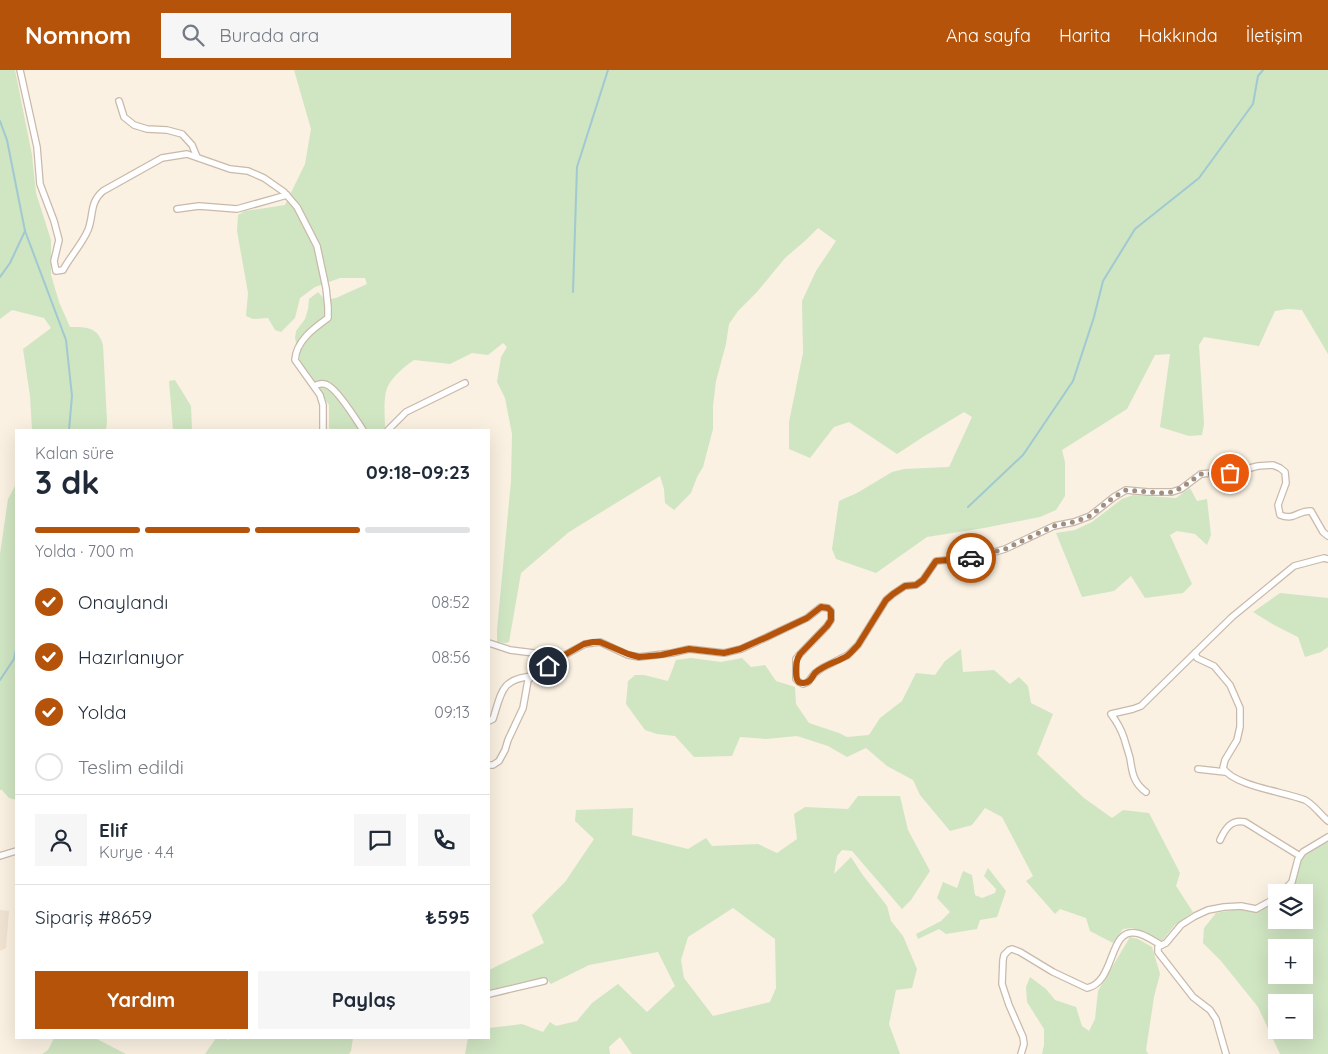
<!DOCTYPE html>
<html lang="tr">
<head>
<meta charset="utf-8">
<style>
  :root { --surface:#fff; --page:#f6f6f7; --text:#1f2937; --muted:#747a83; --line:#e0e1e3; --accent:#b45309 }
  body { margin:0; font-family:Quicksand,sans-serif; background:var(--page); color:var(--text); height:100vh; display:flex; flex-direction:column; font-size:19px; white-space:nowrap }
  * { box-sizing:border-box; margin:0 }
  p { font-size:16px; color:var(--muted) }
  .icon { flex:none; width:28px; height:28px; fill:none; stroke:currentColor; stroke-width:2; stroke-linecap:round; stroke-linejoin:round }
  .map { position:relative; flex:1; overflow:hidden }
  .panel { position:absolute; left:15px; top:359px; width:475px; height:610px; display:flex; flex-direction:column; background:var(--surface); border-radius:0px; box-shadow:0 5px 20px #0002 }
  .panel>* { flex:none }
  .controls { position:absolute; left:1268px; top:814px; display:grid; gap:10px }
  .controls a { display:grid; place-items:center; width:45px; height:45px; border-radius:0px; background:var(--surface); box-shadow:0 5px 20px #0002; font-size:25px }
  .pin { position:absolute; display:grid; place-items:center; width:42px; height:42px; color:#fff; margin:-21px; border:2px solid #fff; border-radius:50%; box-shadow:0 1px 5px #0007 }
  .courier { position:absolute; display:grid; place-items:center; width:50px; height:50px; margin:-25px; border:4px solid #b45309; border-radius:50%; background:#fff; color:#222; box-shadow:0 1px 6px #0007 }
  .overview em { font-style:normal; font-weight:700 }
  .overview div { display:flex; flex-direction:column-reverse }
  .overview { display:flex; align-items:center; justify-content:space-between; height:85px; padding:0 20px }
  h1 { font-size:32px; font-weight:700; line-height:38px }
  .bar { display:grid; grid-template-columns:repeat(4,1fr); gap:8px 5px; align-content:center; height:60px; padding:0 20px }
  .bar i { height:6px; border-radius:4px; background:var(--line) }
  .bar .on { background:var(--accent) }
  .bar p { grid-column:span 4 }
  .line { display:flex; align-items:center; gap:12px; padding:0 20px; border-top:1px solid var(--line) }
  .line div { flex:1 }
  .round { display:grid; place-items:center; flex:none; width:52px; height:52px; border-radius:0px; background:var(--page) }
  ol { padding:0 20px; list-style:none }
  li { display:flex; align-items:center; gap:15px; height:55px }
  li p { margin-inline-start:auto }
  li .icon { padding:5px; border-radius:50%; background:var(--accent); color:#fff; stroke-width:4 }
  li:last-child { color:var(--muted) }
  li i { width:28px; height:28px; border:2px solid var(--line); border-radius:50% }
  .button { display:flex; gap:10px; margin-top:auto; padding:10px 20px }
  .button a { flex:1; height:58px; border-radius:0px; background:var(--accent); color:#fff; font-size:20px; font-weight:700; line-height:58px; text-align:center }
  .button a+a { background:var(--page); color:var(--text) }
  header { display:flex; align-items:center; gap:30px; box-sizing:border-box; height:70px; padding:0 25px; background:var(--accent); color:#fff }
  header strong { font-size:24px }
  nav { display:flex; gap:28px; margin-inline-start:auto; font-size:18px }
  .search { width:350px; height:45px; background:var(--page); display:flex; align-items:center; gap:12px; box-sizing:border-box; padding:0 18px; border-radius:0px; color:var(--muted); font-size:19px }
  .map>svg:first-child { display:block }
  .residential { fill:#f0e3d1 }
  .green { fill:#d0e5c2; fill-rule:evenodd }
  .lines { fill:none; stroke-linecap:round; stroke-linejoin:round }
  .stream { stroke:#a0c9d2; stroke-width:2 }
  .street-casing { stroke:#c9b9aa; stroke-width:8 }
  .street { stroke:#fff; stroke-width:5.5 }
  .done { stroke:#a08e80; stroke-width:5; stroke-dasharray:0 9 }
  .route { stroke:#b45309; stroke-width:6 }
</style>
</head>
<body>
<header>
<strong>Nomnom</strong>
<div class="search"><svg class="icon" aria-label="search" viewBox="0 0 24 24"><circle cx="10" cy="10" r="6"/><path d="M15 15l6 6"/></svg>Burada ara</div>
<nav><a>Ana sayfa</a><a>Harita</a><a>Hakkında</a><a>İletişim</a></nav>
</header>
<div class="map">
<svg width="1328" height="984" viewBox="0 0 1328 984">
  <rect width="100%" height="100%" fill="#faf1e2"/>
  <!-- residential -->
  <path class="residential" d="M0,840l9,1 -3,37 -6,3z"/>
  <!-- green -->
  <g class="green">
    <path d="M0,0h15l17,85 4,38 15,47v35l8,27 11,25c17,0 28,0 33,18l4,76 -1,9h-74l-2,-34 -7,-47 28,-21 -7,-10 -32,-8 -12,9z"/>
    <path d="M294,0h1034v284l-26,-44 -14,-1 -13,2 -16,35 -55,-9 -5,8 5,79 -2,11 -13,1 -29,-9 10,-73 -15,1 -28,54 -65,41 3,12v34l-9,14 -16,7 -56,11 -57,9 -51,36 -40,-14 -4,-10 7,-48 18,-8 35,-21 12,-3 45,-2 23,-50 -8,-5 -41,25 -26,17 -48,-32 -15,5 -24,31 -21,-9v-27l14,-69 -1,-52 14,-30 20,-30 -18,-13 -12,12 -21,18 -28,34 -19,19 -9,13 -3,20 -10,37 -3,25v23l-10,38 -6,10 -6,16 -17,17 -9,-7 -1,-14 -4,-13 -91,56 -48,41 -12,69 -3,1 -9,-1v-12l14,-149 1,-47 -7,-36 -8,-16 4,-25 6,-10 -4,-4 -15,12 -16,-2 -22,11 -36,-4c-9,6 -23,18 -27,28 -4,11 -2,29 -2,40l-2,2h-54v-25l-29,-44 -5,-23 1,-7 9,-12 3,-10 1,-10 9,-7 7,8 11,-2 31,-14 -2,-6h-25l-25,9 -15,11 -5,20 -14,14 -6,-2 -7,-12 -15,1 -7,-3 2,-23 -11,-62 1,-16 7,-4 40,-6 20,-41 6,-35z"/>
    <path d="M175,310l16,26 1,24h-19l-4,-49z"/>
    <path d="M16,414v316l-7,-2 -7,-8h-2v-236l8,-55z"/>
    <path d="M1190,418l7,13 10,-2 4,36 -4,10 -12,-11 -18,-3 -7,4 22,49 -9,9 -38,5 -14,-22 -17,15 -32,6 -26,-64 19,-3 17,-8 30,-23 11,-4 43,3z"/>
    <path d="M1280,523l48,5v49l-7,5 -16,5 -7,-20 -24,-12 -21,-13z"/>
    <path d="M961,579l2,23 31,-2 16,14 9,-7 9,9 3,17 22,11 -16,40 47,44 28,20 11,-8 26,3 31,60 -4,13 17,26 -19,14 -12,15 -29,-13 -10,1 -10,14 -23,-12 -4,-13 -26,-9 -5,5 -29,-33 7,-5 -31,-59 -17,-9 -13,17 -22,6 -30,-36 -7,-15 -26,-14 -21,-18 -19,9 -19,-11 -31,-10 -31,3 -26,-2 -8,19 -38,1 -19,-21 -18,-2 -12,-4 -19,-26 2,-23 7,-6h9l24,6 8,-21 15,-2 30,4 21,-4 9,9 14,-2 11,16 19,6 1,17 13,19 30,10 8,4 22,-2 11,-17 22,-17 14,-28 19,2 10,-14z"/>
    <path d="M858,726h42l8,34 22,41 -19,29 -9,9 -50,-58 -10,-1 -5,6 -3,18 17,-17 11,17 25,32 4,15 12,15 14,33 -5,19 -16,2 -7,34 11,30h-268l-12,-17 -11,10 1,7h-145l3,-16h21v-10l33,-4 21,8 7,-10 6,4 21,-5 15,-18 26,-19 29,28 28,-26 -17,-34 -69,13 -38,19 -6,-6 -52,11 -4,2v-21l55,-27 -12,-28 33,-33 29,-43 -19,-18 1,-11 57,-2 -1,27 56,14 18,-11 6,8 46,-2 19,9 20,-14 -3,-25 11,-7 43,2zM733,838l42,31 1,49 -6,14 -57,14 -29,-38 -3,-18 7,-23z"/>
    <path d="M1328,770v214h-48l-22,-47 -37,-46 -18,-18 1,-15 12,-15 22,-4 19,2 19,-11v20h28v-28h-19c13,-11 12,-18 16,-34zM1276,878h28v27h-28zM1276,932h28v28h-28z"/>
    <path d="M988,798l18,23 -9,26 -17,3 -3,9 -31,5 -7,-5 -21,10 -2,-5 25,-13 9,-9 -13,-14 6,-16 14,6 6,-17 9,4 3,20 7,3 13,-5 1,-4 -12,-13z"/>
    <path d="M1130,867l8,2 14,8 8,27 -6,23 -8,53 2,4h-106l2,-9v-16l-17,-27 -1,-15 4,-10 16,12 9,11 21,7 6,19 7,5 6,-12 3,-28z"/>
    <path d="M54,968h41l31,16h-84l6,-4z"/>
    <path d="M216,968h10l2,2 4,-2h121l-2,13 -2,3h-144z"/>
  </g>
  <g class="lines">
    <!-- stream -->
    <g class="stream">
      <path d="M0,51l7,19 18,91 -15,32 -10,14"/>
      <path d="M25,161l41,109 6,56 -3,34"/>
      <path d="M573,222l4,-125 31,-97"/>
      <path d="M968,437l55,-52 50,-74 21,-64 9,-36 32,-52 64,-51 54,-74 5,-28 5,-6"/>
      <path d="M0,610l14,-21 2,-10"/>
    </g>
    <defs>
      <g id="street">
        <path d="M20,0l17,77 3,37 14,37 5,19 -5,21 2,10 7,-1c7,-13 19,-26 25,-40 6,-15 1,-27 15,-39l59,-33 25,-4 43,15 18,2 16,7 20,14 13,15 20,39 9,42 2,19v11c-14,10 -32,23 -33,42l25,35 3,10v25"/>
        <path d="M119,31l5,16 10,8 13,4 20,1 15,4 10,11 5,12"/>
        <path d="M177,139l22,-3 38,3 50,-14"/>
        <path d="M314,316c5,-2 10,-4 15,0 11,7 26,32 34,44"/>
        <path d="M388,360l18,-18 59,-29"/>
        <path d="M1328,489l-4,-1 -30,8 -62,51 -37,36 2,5 17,8 16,19 10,23v19l-3,13 -12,20 -2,8c11,18 62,24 82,32 8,4 16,15 23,21"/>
        <path d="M489,573l21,7 32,4 15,6"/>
        <path d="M489,651l4,-2c9,-28 8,-40 40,-43"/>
        <path d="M489,695h4l6,-4 6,-11 3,-10 15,-32 5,-28 8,-7 25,-16 24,-13 15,-2 28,13 11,2 33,-4 17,-4 35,4 17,-4 26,-12 40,-19 14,-11 7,1 3,3v9l-4,6 -27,28 -4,5v20l3,3 4,2 5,-2 7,-9 7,-5 26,-13 10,-10 28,-45 7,-6 12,-8 11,-1 7,-5 13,-19 38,-3 31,-9 49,-23 20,-4 16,-6 24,-19 12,-7 22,2h24l9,-3 20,-15 11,-1h18l28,-7 15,-1 7,3 5,4 1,11 -8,22 2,10c15,6 18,-5 31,-4l12,21 5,4"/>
        <path d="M1198,699l27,3"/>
        <path d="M1146,722c-13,-9 -14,-21 -16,-34 -2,-7 -4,-13 -6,-20 -3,-9 -7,-16 -13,-24l22,-5 8,-3 54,-53"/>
        <path d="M1220,770c5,-11 11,-21 25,-18l55,34"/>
        <path d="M0,786l16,-5"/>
        <path d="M1282,822l10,-10 6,-23 5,-7 25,-15"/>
        <path d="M489,924l55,-13"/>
        <path d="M1021,984l3,-10 -1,-7 -14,-32 -7,-21 1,-24 1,-5 5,-5 3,-1 8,3 33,20 34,16c29,-6 21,-60 49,-55 8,1 18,8 25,12"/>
        <path d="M1226,984l-10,-35 -6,-9 -17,-13 -35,-45v-5l8,-4 15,-18 14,-9 13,-6 16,-3 17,-1 15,3 20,-11"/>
      </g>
    </defs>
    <!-- street casing -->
    <use href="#street" class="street-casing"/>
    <!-- street -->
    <use href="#street" class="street"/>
  </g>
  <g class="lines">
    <!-- done -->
    <path class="done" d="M971,488l34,-9 49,-23 20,-4 16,-6 24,-19 12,-7 35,3 11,-1 9,-4 20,-14 29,-1"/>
    <!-- route -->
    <path class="route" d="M548,596l13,-9 23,-13 9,-2h7l28,12 11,3 22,-2 28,-6 35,4 16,-4 27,-12 40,-19 14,-11 7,1 3,3v9l-4,6 -27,28c-4,6 -4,11 -4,18 0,6 1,12 8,11 6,0 8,-6 11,-10 9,-8 22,-11 32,-17 4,-3 7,-7 11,-11l28,-45 7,-6 12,-8 11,-1 7,-5 13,-19 35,-3"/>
  </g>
</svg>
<div class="controls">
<a><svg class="icon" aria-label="layers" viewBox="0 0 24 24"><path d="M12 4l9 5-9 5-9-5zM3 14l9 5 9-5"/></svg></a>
<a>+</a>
<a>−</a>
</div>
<div class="pin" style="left:1230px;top:403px;background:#ea580c"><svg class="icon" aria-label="bag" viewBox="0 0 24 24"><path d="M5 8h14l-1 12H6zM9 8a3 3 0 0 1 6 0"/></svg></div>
<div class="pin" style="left:548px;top:596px;background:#1f2937"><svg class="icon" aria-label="home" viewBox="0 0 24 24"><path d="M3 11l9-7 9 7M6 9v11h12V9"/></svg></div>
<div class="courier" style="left:971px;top:488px"><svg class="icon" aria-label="car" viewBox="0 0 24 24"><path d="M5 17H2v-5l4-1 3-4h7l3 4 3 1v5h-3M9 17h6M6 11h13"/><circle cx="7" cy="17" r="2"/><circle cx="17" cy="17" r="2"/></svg></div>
<section class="panel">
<div class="overview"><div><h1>3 dk</h1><p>Kalan süre</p></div><em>09:18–09:23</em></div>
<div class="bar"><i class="on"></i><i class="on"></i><i class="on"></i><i></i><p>Yolda · 700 m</p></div>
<ol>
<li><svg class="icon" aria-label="check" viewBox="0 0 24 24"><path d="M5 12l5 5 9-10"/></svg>Onaylandı<p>08:52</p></li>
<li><svg class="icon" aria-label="check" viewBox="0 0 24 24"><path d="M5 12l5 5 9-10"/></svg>Hazırlanıyor<p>08:56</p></li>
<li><svg class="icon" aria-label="check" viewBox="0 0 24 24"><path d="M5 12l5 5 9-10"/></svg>Yolda<p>09:13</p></li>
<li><i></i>Teslim edildi</li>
</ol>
<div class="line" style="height:90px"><a class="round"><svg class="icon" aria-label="person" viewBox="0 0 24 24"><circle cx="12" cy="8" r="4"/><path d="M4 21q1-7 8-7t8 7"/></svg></a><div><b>Elif</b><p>Kurye · 4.4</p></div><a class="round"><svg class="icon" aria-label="chat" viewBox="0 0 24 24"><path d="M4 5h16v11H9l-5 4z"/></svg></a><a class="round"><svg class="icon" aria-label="phone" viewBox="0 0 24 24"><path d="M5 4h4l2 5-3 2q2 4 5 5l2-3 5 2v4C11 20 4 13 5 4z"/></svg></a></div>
<div class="line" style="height:65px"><div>Sipariş #8659</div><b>₺595</b></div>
<div class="button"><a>Yardım</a><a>Paylaş</a></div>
</section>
</div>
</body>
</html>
